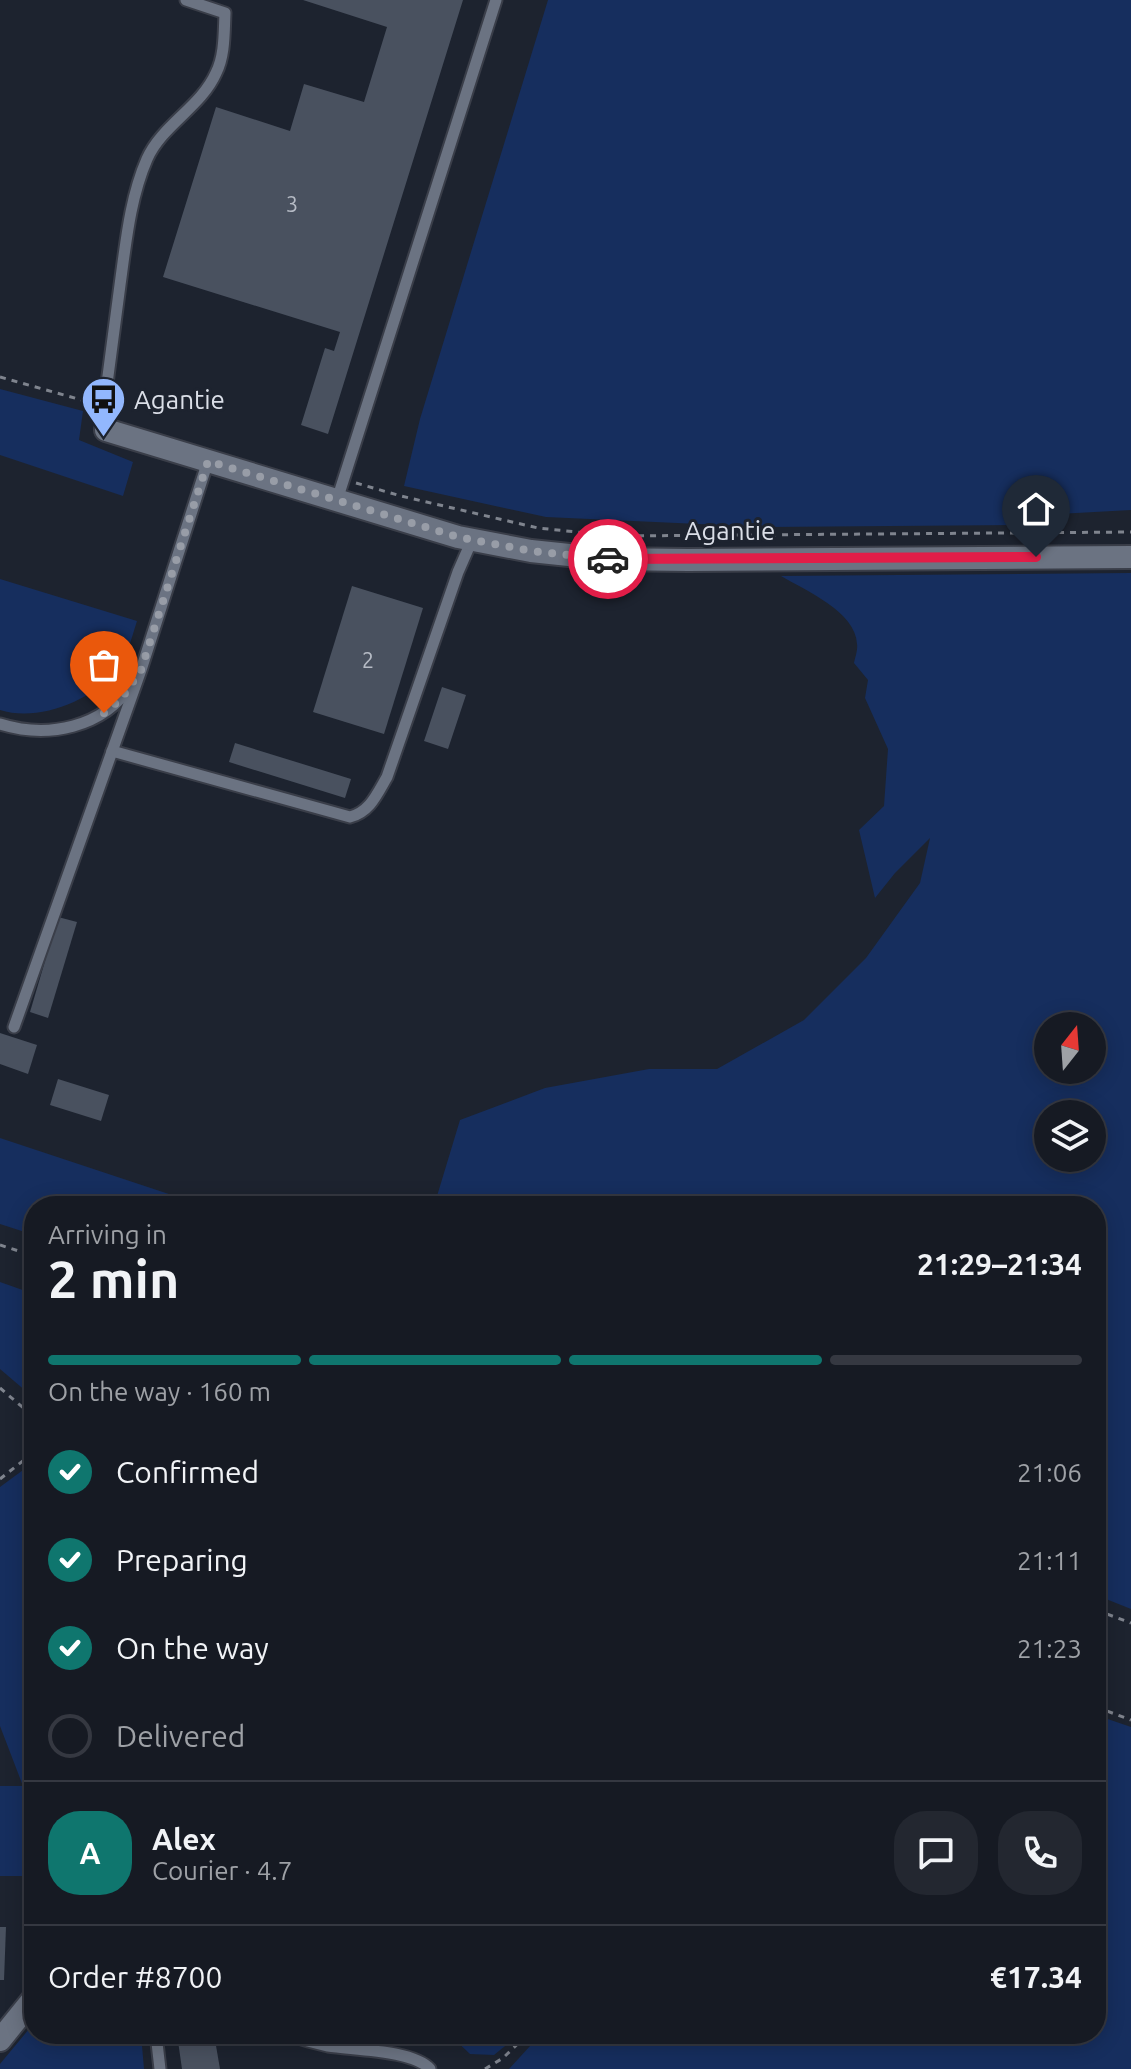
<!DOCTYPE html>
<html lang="en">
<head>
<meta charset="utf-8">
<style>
  :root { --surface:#161a23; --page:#232730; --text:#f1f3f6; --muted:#9ea1a6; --line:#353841; --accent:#0f766e }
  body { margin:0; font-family:Ubuntu,sans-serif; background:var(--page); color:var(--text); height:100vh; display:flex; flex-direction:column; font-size:30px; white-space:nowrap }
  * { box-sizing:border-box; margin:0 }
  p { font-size:26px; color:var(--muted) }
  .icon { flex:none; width:44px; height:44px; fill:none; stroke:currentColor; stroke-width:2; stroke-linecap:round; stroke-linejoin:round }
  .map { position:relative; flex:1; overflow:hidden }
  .details { position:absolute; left:24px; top:1196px; width:1082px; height:848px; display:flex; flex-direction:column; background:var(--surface); border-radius:32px; box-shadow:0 4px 20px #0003,0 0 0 2px var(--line) }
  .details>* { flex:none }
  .needle { width:52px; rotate:17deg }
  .controls { position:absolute; left:1034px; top:1012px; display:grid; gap:16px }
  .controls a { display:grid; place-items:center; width:72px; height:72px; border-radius:50%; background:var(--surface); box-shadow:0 4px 20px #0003,0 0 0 2px var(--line); font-size:40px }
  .pin { position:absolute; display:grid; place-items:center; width:68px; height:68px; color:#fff; margin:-82px -34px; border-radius:50% 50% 50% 0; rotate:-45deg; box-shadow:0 0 8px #0007 }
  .pin .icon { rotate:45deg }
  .courier { position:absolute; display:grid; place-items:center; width:80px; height:80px; margin:-40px; border:6px solid #e11d48; border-radius:50%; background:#fff; color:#222; box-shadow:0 2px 10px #0007 }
  .overview em { font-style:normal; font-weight:700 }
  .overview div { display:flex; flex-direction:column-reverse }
  .overview { display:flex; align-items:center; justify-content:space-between; height:136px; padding:0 24px }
  h1 { font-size:52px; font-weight:700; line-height:60px }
  .bar { display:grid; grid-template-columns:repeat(4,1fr); gap:12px 8px; align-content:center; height:96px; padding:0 24px }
  .bar i { height:10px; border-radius:6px; background:var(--line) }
  .bar .active { background:var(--accent) }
  .bar p { grid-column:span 4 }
  .line { display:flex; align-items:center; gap:20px; padding:0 24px; border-top:2px solid var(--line) }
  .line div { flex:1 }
  .round { display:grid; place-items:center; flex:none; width:84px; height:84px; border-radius:32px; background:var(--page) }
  ol { padding:0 24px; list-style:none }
  li { display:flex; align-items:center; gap:24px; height:88px }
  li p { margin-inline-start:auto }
  li .icon { padding:8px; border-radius:50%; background:var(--accent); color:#fff; stroke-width:4 }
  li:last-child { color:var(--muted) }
  li i { width:44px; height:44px; border:4px solid var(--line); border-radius:50% }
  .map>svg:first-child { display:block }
  .green { fill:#162e5e; fill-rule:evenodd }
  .building { fill:#49515f }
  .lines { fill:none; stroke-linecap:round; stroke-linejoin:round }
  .service-casing { stroke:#3a3e49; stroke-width:15 }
  .minor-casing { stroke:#3a3e49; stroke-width:26 }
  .path { stroke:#7f848e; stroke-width:3; stroke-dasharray:6 6; stroke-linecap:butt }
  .service { stroke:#6b7382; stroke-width:11 }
  .minor { stroke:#6b7382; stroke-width:22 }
  .done { stroke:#989da7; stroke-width:8; stroke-dasharray:0 14.4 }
  .route { stroke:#e11d48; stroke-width:10 }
  .labels { text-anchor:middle; stroke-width:6; stroke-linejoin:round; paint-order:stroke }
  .number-label { font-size:22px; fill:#b6bbc5 }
  .poi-label { font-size:26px; fill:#dadee7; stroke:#1d232f; text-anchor:start }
  .street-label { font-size:26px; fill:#dadee7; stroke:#1d232f }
</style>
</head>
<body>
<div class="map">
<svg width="1131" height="2069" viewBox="0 0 1131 2069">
  <rect width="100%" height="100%" fill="#1d232f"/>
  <!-- green -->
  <g class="green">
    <path d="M548,0h583v510l-73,4 -34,11 -258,2 -220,-10 -142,-31 16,-67z"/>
    <path d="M0,389l83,22 -4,29 54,22 -10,34 -123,-41z"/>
    <path d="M1131,573v1036l-35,-14v-389h-662l26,-86 85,-32 104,-19h68l87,-49 62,-62 54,-75 10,-45 -35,35 -20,25 -16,-68 25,-24 4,-57 -23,-51 3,-18 -14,-17c1,-5 4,-13 3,-19 -1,-32 -52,-54 -76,-68zM1048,1026h44v44h-44zM1048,1114h44v44h-44z"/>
    <path d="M0,579l137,42c-6,19 -10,37 -23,52 -25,29 -77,49 -114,37z"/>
    <path d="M0,1138l205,68h-171v29l-34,-11z"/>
    <path d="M0,1282l34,12v104l-34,-29z"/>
    <path d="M34,1462v414h-34v-90h23l-23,-60v-239z"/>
    <path d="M1096,1715l35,12v342h-622l32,-35h555z"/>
    <path d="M34,2023v11h107l3,35h-144v-5z"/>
    <path d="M449,2034h71l-26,21 -24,-1z"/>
  </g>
  <!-- building -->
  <g class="building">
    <path d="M303,0h160l-135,434 -27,-9 24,-77 9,3 6,-19 -177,-55 53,-170 74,24 14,-47 60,18 23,-75z"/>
    <path d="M352,586l71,22 -39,126 -71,-22z"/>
    <path d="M442,687l24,8 -18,54 -24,-8z"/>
    <path d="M235,743l116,36 -6,19 -116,-36z"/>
    <path d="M58,917l19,5 -29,96 -18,-6z"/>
    <path d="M0,1033l37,12 -9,29 -28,-10z"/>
    <path d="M58,1079l51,16 -8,26 -51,-16z"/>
    <path d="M0,1927h6l-2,53h-4z"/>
    <path d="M177,2034h37l6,35h-38z"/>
  </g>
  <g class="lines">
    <defs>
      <g id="service">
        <path d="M106,430l-2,-23c5,-41 11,-82 16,-122 6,-43 10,-87 27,-126 15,-34 54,-52 69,-86 9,-18 8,-40 9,-60l-39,-13"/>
        <path d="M337,500l159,-500"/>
        <path d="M0,724c48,15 103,4 132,-40"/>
        <path d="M112,751l238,66c20,-5 27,-23 37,-40l71,-205 14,-32"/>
        <path d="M14,1027l127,-357 67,-209"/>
        <path d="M156,2034l4,35"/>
        <path d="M286,2034c14,5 28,9 42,12 26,4 85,4 102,23"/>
      </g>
      <g id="minor">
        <path d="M106,430l352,107 73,14 76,8 81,1 443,-3"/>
        <path d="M0,2040l34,-42"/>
      </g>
    </defs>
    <!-- service casing -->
    <use href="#service" class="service-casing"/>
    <!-- minor casing -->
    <use href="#minor" class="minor-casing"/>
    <!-- path -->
    <g class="path">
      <path d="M0,377l89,25"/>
      <path d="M356,483l45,13 137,32 76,8 517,-4"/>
      <path d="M0,1245l34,11"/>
      <path d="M0,1388l34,29"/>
      <path d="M0,1479l34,-27"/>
      <path d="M1096,1610l35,13"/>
      <path d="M1096,1707l35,13"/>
      <path d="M485,2069l18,-11 25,-24"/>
    </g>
    <!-- service -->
    <use href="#service" class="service"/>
    <!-- minor -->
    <use href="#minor" class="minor"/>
  </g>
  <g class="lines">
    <!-- done -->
    <path class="done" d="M104,713l17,-14 20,-29 67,-209 250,76 73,14 77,8"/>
    <!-- route -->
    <path class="route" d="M608,559l428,-2"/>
  </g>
  <!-- icons -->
  <defs>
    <symbol id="bus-pin" viewBox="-11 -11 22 30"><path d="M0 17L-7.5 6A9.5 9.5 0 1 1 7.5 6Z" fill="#92b7fd" stroke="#1d232f"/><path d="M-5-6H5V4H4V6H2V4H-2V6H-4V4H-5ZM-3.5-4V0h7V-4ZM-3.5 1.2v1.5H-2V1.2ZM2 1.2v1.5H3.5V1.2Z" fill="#111"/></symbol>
  </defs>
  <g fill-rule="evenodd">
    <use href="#bus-pin" x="78" y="374" width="51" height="69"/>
  </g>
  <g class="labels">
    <!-- number labels -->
    <g class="number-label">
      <text x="292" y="212">3</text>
      <text x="368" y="668">2</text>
    </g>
    <!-- poi labels -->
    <g class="poi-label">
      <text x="134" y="409">Agantie</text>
    </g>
    <!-- street labels -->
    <g class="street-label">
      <text x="730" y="540">Agantie</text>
    </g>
  </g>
</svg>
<div class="controls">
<a><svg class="needle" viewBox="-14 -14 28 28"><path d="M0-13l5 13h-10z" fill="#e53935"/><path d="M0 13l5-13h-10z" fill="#9ea1a6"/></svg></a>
<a><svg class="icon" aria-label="layers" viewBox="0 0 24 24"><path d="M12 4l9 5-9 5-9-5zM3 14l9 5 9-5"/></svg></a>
</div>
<div class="pin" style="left:104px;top:713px;background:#ea580c"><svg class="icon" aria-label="bag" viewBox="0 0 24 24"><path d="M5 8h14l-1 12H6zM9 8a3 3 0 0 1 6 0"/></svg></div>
<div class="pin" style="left:1036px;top:557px;background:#1f2937"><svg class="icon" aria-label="home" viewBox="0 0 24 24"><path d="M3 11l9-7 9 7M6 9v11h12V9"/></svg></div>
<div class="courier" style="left:608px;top:559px"><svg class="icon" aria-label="car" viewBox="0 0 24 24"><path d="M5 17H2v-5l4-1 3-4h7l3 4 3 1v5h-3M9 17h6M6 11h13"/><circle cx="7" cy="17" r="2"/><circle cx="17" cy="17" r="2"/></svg></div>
<section class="details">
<div class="overview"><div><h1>2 min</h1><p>Arriving in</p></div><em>21:29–21:34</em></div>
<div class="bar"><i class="active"></i><i class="active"></i><i class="active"></i><i></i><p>On the way · 160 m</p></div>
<ol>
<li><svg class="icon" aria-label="check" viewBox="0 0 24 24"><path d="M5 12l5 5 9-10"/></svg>Confirmed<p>21:06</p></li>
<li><svg class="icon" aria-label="check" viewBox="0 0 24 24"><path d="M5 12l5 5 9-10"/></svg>Preparing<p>21:11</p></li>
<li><svg class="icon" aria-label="check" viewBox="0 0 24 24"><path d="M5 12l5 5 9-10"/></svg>On the way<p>21:23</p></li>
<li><i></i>Delivered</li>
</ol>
<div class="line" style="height:144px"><b class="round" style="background:var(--accent);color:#fff">A</b><div><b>Alex</b><p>Courier · 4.7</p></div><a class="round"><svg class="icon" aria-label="chat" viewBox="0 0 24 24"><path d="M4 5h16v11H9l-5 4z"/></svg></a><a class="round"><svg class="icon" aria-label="phone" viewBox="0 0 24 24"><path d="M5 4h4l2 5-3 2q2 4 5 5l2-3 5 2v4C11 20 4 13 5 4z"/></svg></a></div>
<div class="line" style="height:104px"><div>Order #8700</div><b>€17.34</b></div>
</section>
</div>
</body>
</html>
